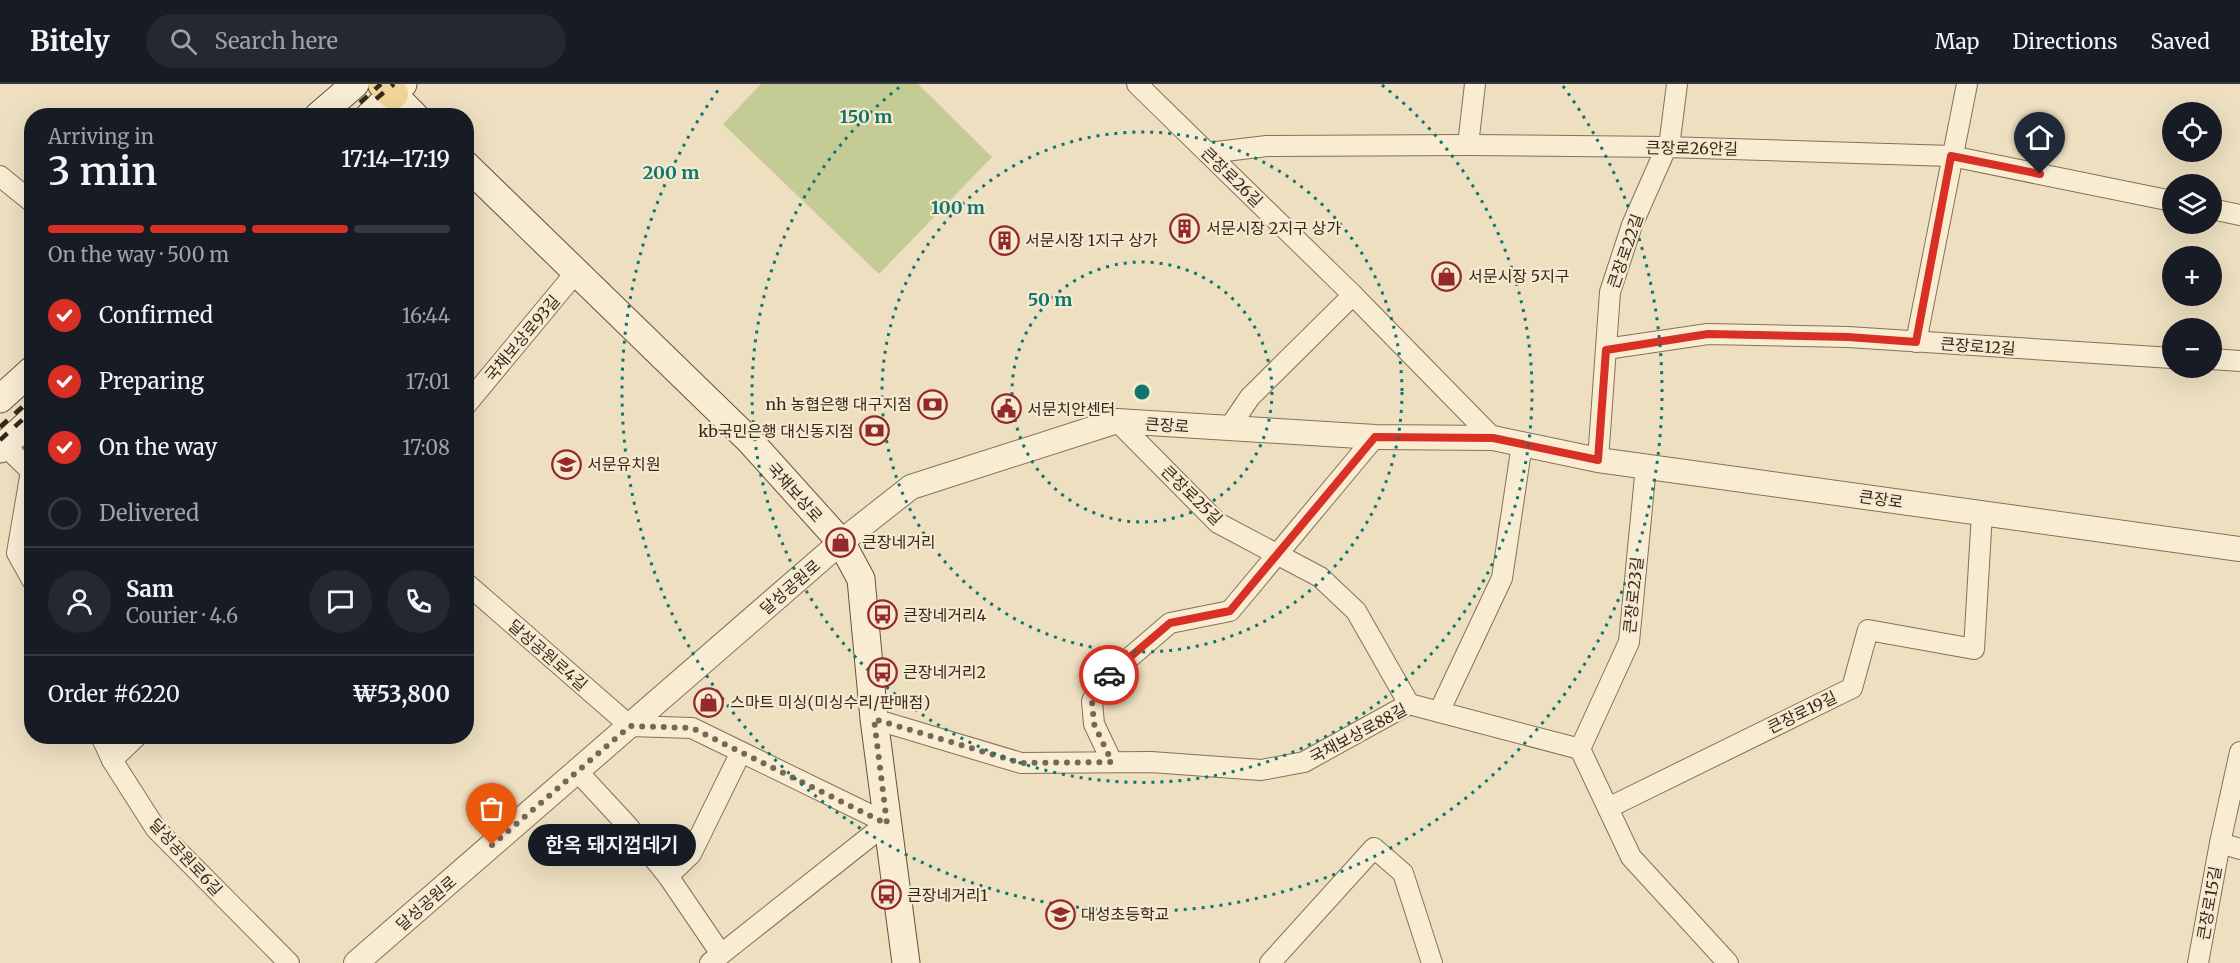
<!DOCTYPE html>
<html lang="en">
<head>
<meta charset="utf-8">
<style>
  :root { --surface:#171b24; --page:#242831; --text:#f1f3f6; --muted:#9ea1a6; --line:#363941; --accent:#d93025 }
  body { margin:0; font-family:Merriweather,"Noto Sans KR",serif; background:var(--page); color:var(--text); height:100vh; display:flex; flex-direction:column; font-size:22px; white-space:nowrap }
  * { box-sizing:border-box; margin:0 }
  p { font-size:20px; color:var(--muted) }
  .icon { flex:none; width:33px; height:33px; fill:none; stroke:currentColor; stroke-width:2; stroke-linecap:round; stroke-linejoin:round }
  .map { position:relative; flex:1; overflow:hidden }
  .drawer { position:absolute; left:24px; top:24px; width:450px; height:636px; display:flex; flex-direction:column; background:var(--surface); border-radius:24px; box-shadow:0 6px 24px #0002 }
  .drawer>* { flex:none }
  .fabs { position:absolute; left:2162px; top:18px; display:grid; gap:12px }
  .fabs a { display:grid; place-items:center; width:60px; height:60px; border-radius:50%; background:var(--surface); box-shadow:0 6px 24px #0002; font-size:30px }
  .pin { position:absolute; display:grid; place-items:center; width:51px; height:51px; color:#fff; margin:-62px -26px; border-radius:50% 50% 50% 0; rotate:-45deg; box-shadow:0 0 6px #0007 }
  .pin .icon { rotate:45deg }
  .courier { position:absolute; display:grid; place-items:center; width:60px; height:60px; margin:-30px; border:4px solid #d93025; border-radius:50%; background:#fff; color:#222; box-shadow:0 2px 8px #0007 }
  .bubble { position:absolute; height:42px; border-radius:21px; background:var(--surface); box-shadow:0 6px 24px #0002; font-size:20px; font-weight:600; line-height:42px; text-align:center }
  .overview em { font-style:normal; font-weight:600 }
  .overview div { display:flex; flex-direction:column-reverse }
  .overview { display:flex; align-items:center; justify-content:space-between; height:102px; padding:0 24px }
  h1 { font-size:39px; font-weight:600; line-height:45px }
  .bar { display:grid; grid-template-columns:repeat(4,1fr); gap:9px 6px; align-content:center; height:72px; padding:0 24px }
  .bar i { height:8px; border-radius:4px; background:var(--line) }
  .bar .on { background:var(--accent) }
  .bar p { grid-column:span 4 }
  .line { display:flex; align-items:center; gap:15px; padding:0 24px; border-top:2px solid var(--line) }
  .line div { flex:1 }
  .round { display:grid; place-items:center; flex:none; width:63px; height:63px; border-radius:32px; background:var(--page) }
  ol { padding:0 24px; list-style:none }
  li { display:flex; align-items:center; gap:18px; height:66px }
  li p { margin-inline-start:auto }
  li .icon { padding:6px; border-radius:50%; background:var(--accent); color:#fff; stroke-width:4 }
  li:last-child { color:var(--muted) }
  li i { width:33px; height:33px; border:3px solid var(--line); border-radius:50% }
  header { display:flex; align-items:center; gap:36px; box-sizing:border-box; height:84px; padding:0 30px; background:var(--surface); border-bottom:2px solid var(--line) }
  header strong { font-size:28px }
  nav { display:flex; gap:33px; margin-inline-start:auto; font-size:21px }
  .search { width:420px; height:54px; background:var(--page); display:flex; align-items:center; gap:15px; box-sizing:border-box; padding:0 21px; border-radius:33px; color:var(--muted); font-size:22px }
  .map>svg:first-child { display:block }
  .green { fill:#c5cb94 }
  .lines { fill:none; stroke-linecap:round; stroke-linejoin:round }
  .minor-casing { stroke:#867058; stroke-width:22 }
  .tertiary-casing { stroke:#867058; stroke-width:26 }
  .secondary-casing { stroke:#68513c; stroke-width:29 }
  .primary-casing { stroke:#533e2d; stroke-width:32 }
  .minor { stroke:#f8edd3; stroke-width:20 }
  .tertiary { stroke:#f8edd3; stroke-width:24 }
  .secondary { stroke:#f8edd3; stroke-width:27 }
  .primary { stroke:#f1d497; stroke-width:30 }
  .rail { stroke:#36281d; stroke-width:4.5; stroke-dasharray:10 10; stroke-linecap:butt }
  .done { stroke:#766856; stroke-width:6; stroke-dasharray:0 10.8 }
  .route { stroke:#d93025; stroke-width:8 }
  .ring { fill:none; stroke:#0f766e; stroke-width:3; stroke-dasharray:3 6 }
  .labels { text-anchor:middle; stroke-width:4.5; stroke-linejoin:round; paint-order:stroke }
  .street-label { font-size:16px; fill:#36281d; stroke:#f5e9cf }
  .poi-label { font-size:16px; fill:#36281d; stroke:#f5e9cf; text-anchor:start }
  .centre { fill:#0f766e; stroke:#f5e9cf; stroke-width:3 }
  .ring-label { font-size:18px; text-anchor:middle; font-weight:bold; fill:#0f766e; stroke:#f5e9cf; stroke-width:4.5; stroke-linejoin:round; paint-order:stroke }
</style>
</head>
<body>
<header>
<strong>Bitely</strong>
<div class="search"><svg class="icon" aria-label="search" viewBox="0 0 24 24"><circle cx="10" cy="10" r="6"/><path d="M15 15l6 6"/></svg>Search here</div>
<nav><a>Map</a><a>Directions</a><a>Saved</a></nav>
</header>
<div class="map">
<svg width="2240" height="879" viewBox="0 0 2240 879">
  <rect width="100%" height="100%" fill="#eddfc0"/>
  <!-- green -->
  <path class="green" d="M761,0h157l74,73 -113,117 -156,-150z"/>
  <g class="lines">
    <defs>
      <g id="minor">
        <path d="M1137,0l216,211 140,143"/>
        <path d="M1468,61l7,-61"/>
        <path d="M1208,69l59,-7 201,-1 198,2 285,9 221,45"/>
        <path d="M0,92l32,26"/>
        <path d="M2211,125l29,6"/>
        <path d="M1916,258l51,-258"/>
        <path d="M1606,265l102,-15 140,3 324,21"/>
        <path d="M2211,275l29,2"/>
        <path d="M466,321l111,-134"/>
        <path d="M1117,337l101,102 102,54 36,34 53,93"/>
        <path d="M1229,344l21,-31 103,-102"/>
        <path d="M4,361l27,26 -14,82 15,27"/>
        <path d="M1598,376l12,-168 22,-67 38,-86 7,-55"/>
        <path d="M466,499l164,143 62,2 195,95 -177,140"/>
        <path d="M1439,628l63,-134 20,-134"/>
        <path d="M874,635l147,44 130,-1 110,8 43,-8 105,-58 171,45 51,108 97,106"/>
        <path d="M101,652l11,24 44,69 133,134"/>
        <path d="M1580,665l49,-107 17,-176"/>
        <path d="M112,676l25,-24"/>
        <path d="M1112,678l-18,-38 -2,-23 14,-23 64,-55 60,-12 145,-174"/>
        <path d="M578,688l49,53 41,51 53,78"/>
        <path d="M1608,724l244,-120 16,-58 106,19 8,-136"/>
        <path d="M2220,759l20,6"/>
        <path d="M668,792l23,-22 50,-102"/>
        <path d="M1270,879l104,-115 29,25 29,90"/>
        <path d="M2198,879l22,-120 20,-91"/>
      </g>
      <path id="tertiary" d="M356,879l485,-421 70,-55 206,-66 258,16 118,1 105,22 642,89"/>
      <g id="secondary">
        <path d="M393,10l22,22"/>
        <path d="M318,32l37,-32"/>
        <path d="M369,32l34,-32"/>
        <path d="M466,81l283,275 92,102 20,37 13,140 32,244"/>
        <path d="M0,315l32,-29"/>
        <path d="M0,365l32,-29"/>
      </g>
      <path id="primary" d="M383,0l10,10"/>
    </defs>
    <!-- minor casing -->
    <use href="#minor" class="minor-casing"/>
    <!-- tertiary casing -->
    <use href="#tertiary" class="tertiary-casing"/>
    <!-- secondary casing -->
    <use href="#secondary" class="secondary-casing"/>
    <!-- primary casing -->
    <use href="#primary" class="primary-casing"/>
    <!-- minor -->
    <use href="#minor" class="minor"/>
    <!-- tertiary -->
    <use href="#tertiary" class="tertiary"/>
    <!-- secondary -->
    <use href="#secondary" class="secondary"/>
    <!-- primary -->
    <use href="#primary" class="primary"/>
    <!-- rail -->
    <g class="rail">
      <path d="M376,15l18,-15"/>
      <path d="M345,32l36,-32"/>
      <path d="M0,343l32,-29"/>
      <path d="M0,356l32,-29"/>
    </g>
  </g>
  <g class="lines">
    <!-- done -->
    <path class="done" d="M492,761l138,-119 62,2 195,96 -13,-105 147,44 91,-1 -18,-38 -2,-23 17,-26"/>
    <!-- route -->
    <path class="route" d="M1109,591l61,-52 60,-12 145,-174 118,1 105,22 8,-110 102,-16 140,3 68,5 35,-186 89,18"/>
  </g>
  <!-- distance rings -->
  <g class="ring">
    <circle cx="1142" cy="308" r="130"/>
    <circle cx="1142" cy="308" r="260"/>
    <path d="M1382 1A390 390 0 1 1 902 1"/>
    <path d="M1563 2A520 520 0 1 1 721 2"/>
  </g>
  <!-- icons -->
  <defs>
    <symbol id="building-ring" viewBox="-11 -11 22 22"><circle r="9.5" fill="#f5e9cf" stroke="#94292b" stroke-width="1.5"/><path d="M-4-6H4V6H1V3H-1V6H-4ZM-2.5-4.3h1.7v1.8h-1.7ZM.8-4.3h1.7v1.8H.8ZM-2.5-1h1.7V.8h-1.7ZM.8-1h1.7V.8H.8Z" fill="#94292b"/></symbol>
    <symbol id="shop-ring" viewBox="-11 -11 22 22"><circle r="9.5" fill="#f5e9cf" stroke="#94292b" stroke-width="1.5"/><path d="M-5-2.5h2.3a2.7 3.5 0 0 1 5.4 0H5L5.5 6h-11ZM-1.5-2.5h3a1.5 2.3 0 0 0-3 0Z" fill="#94292b"/></symbol>
    <symbol id="bank-ring" viewBox="-11 -11 22 22"><circle r="9.5" fill="#f5e9cf" stroke="#94292b" stroke-width="1.5"/><path d="M-6-4H6V4H-6ZM0-2.3a2.3 2.3 0 1 0 0 4.6a2.3 2.3 0 1 0 0-4.6Z" fill="#94292b"/></symbol>
    <symbol id="civic-ring" viewBox="-11 -11 22 22"><circle r="9.5" fill="#f5e9cf" stroke="#94292b" stroke-width="1.5"/><path d="M-.6-6.5H3V-4.5H.6V-3L4-1V1h2V6H-6V1h2V-1L-.6-3ZM-1.2 2.5V6h2.4V2.5Z" fill="#94292b"/></symbol>
    <symbol id="school-ring" viewBox="-11 -11 22 22"><circle r="9.5" fill="#f5e9cf" stroke="#94292b" stroke-width="1.5"/><path d="M0-5L7-2L0 1L-7-2ZM-4 1L0 2.5L4 1V4Q0 6-4 4Z" fill="#94292b"/></symbol>
    <symbol id="bus-ring" viewBox="-11 -11 22 22"><circle r="9.5" fill="#f5e9cf" stroke="#94292b" stroke-width="1.5"/><path d="M-5-6H5V4H4V6H2V4H-2V6H-4V4H-5ZM-3.5-4V0h7V-4ZM-3.5 1.2v1.5H-2V1.2ZM2 1.2v1.5H3.5V1.2Z" fill="#94292b"/></symbol>
  </defs>
  <g fill-rule="evenodd">
    <use href="#building-ring" x="1168" y="128" width="33" height="33"/>
    <use href="#building-ring" x="988" y="140" width="33" height="33"/>
    <use href="#shop-ring" x="1430" y="176" width="33" height="33"/>
    <use href="#bank-ring" x="916" y="304" width="33" height="33"/>
    <use href="#civic-ring" x="990" y="308" width="33" height="33"/>
    <use href="#bank-ring" x="858" y="330" width="33" height="33"/>
    <use href="#school-ring" x="550" y="364" width="33" height="33"/>
    <use href="#shop-ring" x="824" y="442" width="33" height="33"/>
    <use href="#bus-ring" x="866" y="514" width="33" height="33"/>
    <use href="#bus-ring" x="866" y="572" width="33" height="33"/>
    <use href="#shop-ring" x="692" y="602" width="33" height="33"/>
    <use href="#bus-ring" x="870" y="794" width="33" height="33"/>
    <use href="#school-ring" x="1044" y="814" width="33" height="33"/>
  </g>
  <g class="labels">
    <!-- street labels -->
    <g class="street-label">
      <text transform="translate(1692 64) rotate(1)" y="6">큰장로26안길</text>
      <text transform="translate(1232 93) rotate(44)" y="6">큰장로26길</text>
      <text transform="translate(1625 167) rotate(-71)" y="6">큰장로22길</text>
      <text transform="translate(522 254) rotate(-50)" y="6">국채보상로93길</text>
      <text transform="translate(1978 262) rotate(4)" y="6">큰장로12길</text>
      <text transform="translate(1167 341) rotate(4)" y="6">큰장로</text>
      <text transform="translate(795 408) rotate(48)" y="6">국채보상로</text>
      <text transform="translate(1192 411) rotate(44)" y="6">큰장로25길</text>
      <text transform="translate(1881 415) rotate(8)" y="6">큰장로</text>
      <text transform="translate(790 503) rotate(-41)" y="6">달성공원로</text>
      <text transform="translate(1633 511) rotate(-84)" y="6">큰장로23길</text>
      <text transform="translate(548 571) rotate(41)" y="6">달성공원로4길</text>
      <text transform="translate(1802 628) rotate(-26)" y="6">큰장로19길</text>
      <text transform="translate(1358 649) rotate(-28)" y="6">국채보상로88길</text>
      <text transform="translate(186 773) rotate(47)" y="6">달성공원로6길</text>
      <text transform="translate(426 819) rotate(-41)" y="6">달성공원로</text>
      <text transform="translate(2209 819) rotate(-80)" y="6">큰장로15길</text>
    </g>
    <!-- poi labels -->
    <g class="poi-label">
      <text x="1206" y="150">서문시장 2지구 상가</text>
      <text x="1025" y="162">서문시장 1지구 상가</text>
      <text x="1468" y="198">서문시장 5지구</text>
      <text x="912" y="326" text-anchor="end">nh 농협은행 대구지점</text>
      <text x="1027" y="331">서문치안센터</text>
      <text x="854" y="353" text-anchor="end">kb국민은행 대신동지점</text>
      <text x="587" y="386">서문유치원</text>
      <text x="862" y="464">큰장네거리</text>
      <text x="903" y="537">큰장네거리4</text>
      <text x="903" y="594">큰장네거리2</text>
      <text x="730" y="624">스마트 미싱(미싱수리/판매점)</text>
      <text x="907" y="817">큰장네거리1</text>
      <text x="1081" y="836">대성초등학교</text>
    </g>
  </g>
  <circle cx="1142" cy="308" r="9" class="centre"/>
  <g class="ring-label">
    <text x="866" y="39">150 m</text>
    <text x="671" y="95">200 m</text>
    <text x="958" y="130">100 m</text>
    <text x="1050" y="222">50 m</text>
  </g>
</svg>
<div class="fabs">
<a><svg class="icon" aria-label="locate" viewBox="0 0 24 24"><circle cx="12" cy="12" r="6"/><path d="M12 2v4M12 18v4M2 12h4M18 12h4"/></svg></a>
<a><svg class="icon" aria-label="layers" viewBox="0 0 24 24"><path d="M12 4l9 5-9 5-9-5zM3 14l9 5 9-5"/></svg></a>
<a>+</a>
<a>−</a>
</div>
<div class="pin" style="left:492px;top:761px;background:#ea580c"><svg class="icon" aria-label="bag" viewBox="0 0 24 24"><path d="M5 8h14l-1 12H6zM9 8a3 3 0 0 1 6 0"/></svg></div>
<div class="pin" style="left:2040px;top:90px;background:#1f2937"><svg class="icon" aria-label="home" viewBox="0 0 24 24"><path d="M3 11l9-7 9 7M6 9v11h12V9"/></svg></div>
<div class="courier" style="left:1109px;top:591px"><svg class="icon" aria-label="car" viewBox="0 0 24 24"><path d="M5 17H2v-5l4-1 3-4h7l3 4 3 1v5h-3M9 17h6M6 11h13"/><circle cx="7" cy="17" r="2"/><circle cx="17" cy="17" r="2"/></svg></div>
<div class="bubble" style="left:528px;top:740px;width:168px">한옥 돼지껍데기</div>
<section class="drawer">
<div class="overview"><div><h1>3 min</h1><p>Arriving in</p></div><em>17:14–17:19</em></div>
<div class="bar"><i class="on"></i><i class="on"></i><i class="on"></i><i></i><p>On the way · 500 m</p></div>
<ol>
<li><svg class="icon" aria-label="check" viewBox="0 0 24 24"><path d="M5 12l5 5 9-10"/></svg>Confirmed<p>16:44</p></li>
<li><svg class="icon" aria-label="check" viewBox="0 0 24 24"><path d="M5 12l5 5 9-10"/></svg>Preparing<p>17:01</p></li>
<li><svg class="icon" aria-label="check" viewBox="0 0 24 24"><path d="M5 12l5 5 9-10"/></svg>On the way<p>17:08</p></li>
<li><i></i>Delivered</li>
</ol>
<div class="line" style="height:108px"><a class="round"><svg class="icon" aria-label="person" viewBox="0 0 24 24"><circle cx="12" cy="8" r="4"/><path d="M4 21q1-7 8-7t8 7"/></svg></a><div><b>Sam</b><p>Courier · 4.6</p></div><a class="round"><svg class="icon" aria-label="chat" viewBox="0 0 24 24"><path d="M4 5h16v11H9l-5 4z"/></svg></a><a class="round"><svg class="icon" aria-label="phone" viewBox="0 0 24 24"><path d="M5 4h4l2 5-3 2q2 4 5 5l2-3 5 2v4C11 20 4 13 5 4z"/></svg></a></div>
<div class="line" style="height:78px"><div>Order #6220</div><b>₩53,800</b></div>
</section>
</div>
</body>
</html>
